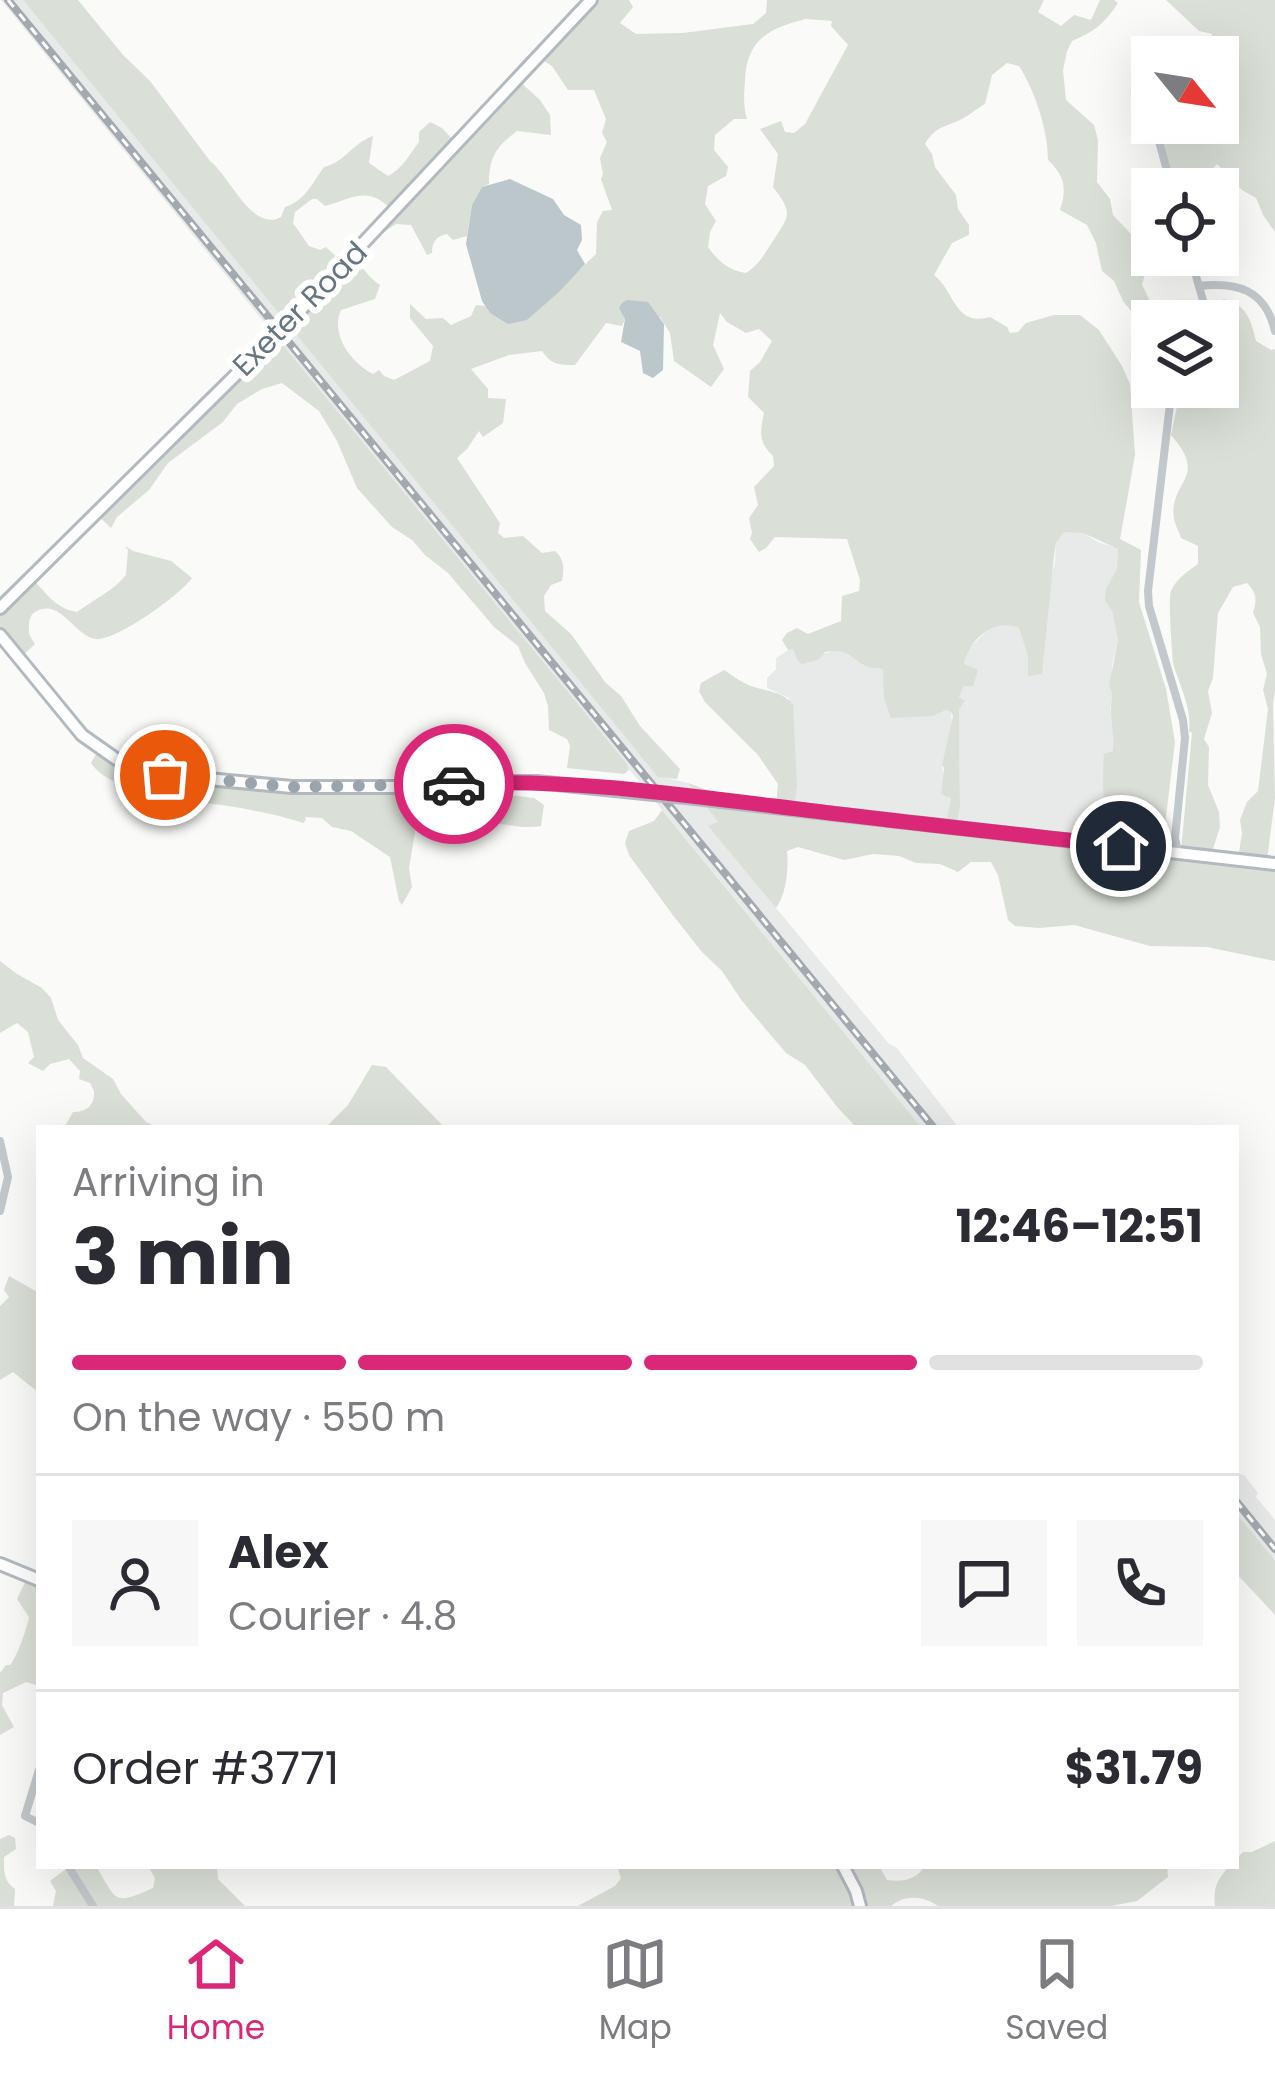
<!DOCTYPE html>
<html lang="en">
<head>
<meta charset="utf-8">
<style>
  :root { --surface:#fff; --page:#f7f7f7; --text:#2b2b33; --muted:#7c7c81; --line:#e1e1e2; --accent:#db2777 }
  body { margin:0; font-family:Poppins,sans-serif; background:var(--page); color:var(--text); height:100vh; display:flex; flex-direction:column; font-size:45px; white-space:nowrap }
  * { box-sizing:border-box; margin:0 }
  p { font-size:39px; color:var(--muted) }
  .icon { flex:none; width:66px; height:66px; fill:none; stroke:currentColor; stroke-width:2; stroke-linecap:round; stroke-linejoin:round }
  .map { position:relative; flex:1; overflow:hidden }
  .panel { position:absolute; left:36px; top:1125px; width:1203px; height:744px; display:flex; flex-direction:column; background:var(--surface); border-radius:0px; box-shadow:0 12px 48px #0002 }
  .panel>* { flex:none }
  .needle { width:78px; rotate:120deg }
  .tools { position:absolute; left:1131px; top:36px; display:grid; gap:24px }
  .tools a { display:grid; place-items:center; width:108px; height:108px; border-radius:0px; background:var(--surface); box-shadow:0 12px 48px #0002; font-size:60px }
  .pin { position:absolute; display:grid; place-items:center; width:102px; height:102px; color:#fff; margin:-51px; border:6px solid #fff; border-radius:50%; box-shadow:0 3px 12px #0007 }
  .courier { position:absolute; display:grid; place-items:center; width:120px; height:120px; margin:-60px; border:9px solid #db2777; border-radius:50%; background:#fff; color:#222; box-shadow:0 3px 15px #0007 }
  .head em { font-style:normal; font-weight:700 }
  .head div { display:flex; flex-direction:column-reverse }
  .head { display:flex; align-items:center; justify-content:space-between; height:204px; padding:0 36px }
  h1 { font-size:78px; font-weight:700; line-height:90px }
  .bar { display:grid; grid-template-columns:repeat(4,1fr); gap:18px 12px; align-content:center; height:144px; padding:0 36px }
  .bar i { height:15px; border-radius:9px; background:var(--line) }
  .bar .selected { background:var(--accent) }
  .bar p { grid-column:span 4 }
  .line { display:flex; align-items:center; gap:30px; padding:0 36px; border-top:3px solid var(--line) }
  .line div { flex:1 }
  .round { display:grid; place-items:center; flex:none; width:126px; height:126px; border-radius:0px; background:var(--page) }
  .tabs { display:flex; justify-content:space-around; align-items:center; height:168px; border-top:3px solid var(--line); background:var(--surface); font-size:33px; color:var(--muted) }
  .tabs a { display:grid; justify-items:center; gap:6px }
  .tabs .selected { color:var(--accent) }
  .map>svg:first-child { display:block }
  .built { fill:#e8e9e9 }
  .green { fill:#dadfd7; fill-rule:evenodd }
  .water { fill:#bbc7cb }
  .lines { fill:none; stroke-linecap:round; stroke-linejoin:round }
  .secondary-casing { stroke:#b3babf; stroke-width:16 }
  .street { stroke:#c3c8cc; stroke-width:8 }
  .secondary { stroke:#fff; stroke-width:10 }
  .rail-casing { stroke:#a2aab0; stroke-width:8 }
  .rail { stroke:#fff; stroke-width:3; stroke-dasharray:9; stroke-linecap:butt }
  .secondary-bridge-casing { stroke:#b3babf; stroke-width:16; stroke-linecap:butt }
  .secondary-bridge { stroke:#fff; stroke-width:10 }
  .done { stroke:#99a4ac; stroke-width:12; stroke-dasharray:0 21.6 }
  .route { stroke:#db2777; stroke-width:15 }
  .labels { text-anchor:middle; stroke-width:12; stroke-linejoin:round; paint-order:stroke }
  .street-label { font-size:30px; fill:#657683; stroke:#fff }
</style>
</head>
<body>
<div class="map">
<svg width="1275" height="1906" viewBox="0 0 1275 1906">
  <rect width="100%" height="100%" fill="#fafaf8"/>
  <!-- built -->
  <g class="built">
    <path d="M1,0h22l635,776 30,7 31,40 -10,4 180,217 7,3 63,81h-37z"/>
    <path d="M1064,531l19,2 17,10 18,5 -1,21 -5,10v32l6,29 -6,26 2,31 -4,12 4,11 -1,124 -156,-20 3,-17 -1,-99 6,-6 -6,-5 5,-11 14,-15 -14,-7 3,-13 18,-19 12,-7 12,-1 10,4 5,11 5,16 -1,21 27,-114 1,-19z"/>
    <path d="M790,649h3l4,11 41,-10 18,6 16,12 12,1v29l15,18h34l13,-6 5,2 1,16 -10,37 4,29 5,4 -5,24 -152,-14 -5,-110 -22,-10v-10l9,-9v-11z"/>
    <path d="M1236,1473l8,2 14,18 -2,4 19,23v40l-39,-47z"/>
  </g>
  <!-- green -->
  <g class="green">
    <path d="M23,0h55l45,55 27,26 60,80c20,15 42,72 71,56l4,-10c20,-6 28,-25 39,-40 20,-4 30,-25 49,-31l-4,27 19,13c13,-6 23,-23 31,-34v-10l11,-10 12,6 12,13 62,-63 24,22 10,15 1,20 -34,-4c-21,16 -28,26 -28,53l-7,3 -10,18 -5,31 -14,4 -6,-6c-11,2 -15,8 -15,19l-5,2 -16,-30 -15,-1 -21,14 15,-30c-23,-22 -37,-10 -65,-2l-8,-7h-5l-17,13 -2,11 16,23 11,4 6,-3 14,13 8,-7c13,10 19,24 32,32l-5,14 -34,11c-11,24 10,53 32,64l6,-4 5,6 10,4 36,-19 3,-15 -23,-28v-14l16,15 17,-1 8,7 20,-9 5,-11 9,1 5,7 37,7 69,-66 1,-32 6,-11 9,-1 -11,-31 2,-5 -3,-16 7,-16 -5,-9 4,-14 -12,-29h-26l-16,-24 -16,-10 52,-56h41l4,7 -13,16 16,11 47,-1 70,-9 13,-11 1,-13h277l-6,12 23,14 13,-11 17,5 9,-20h14l4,3c-12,19 -25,30 -46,38l-5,10 -4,19 3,30 28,25 4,15 -1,42 13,17 3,16 18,19 14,40 -3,11c7,12 10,25 19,36h-9v39l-12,-38 -17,-21 -9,-20 -12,-10 -6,-28 -9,-18 -27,-15c7,-21 5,-34 -12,-50 0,-30 -13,-69 -29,-94l-12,-3 -15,12 -7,29c-9,5 -18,13 -27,17 -15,6 -24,7 -33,23l7,10 3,13 21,28 2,14 11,16v10l-17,8 -18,32c21,16 20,52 56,42l17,10 3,6 8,-1 8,-9 28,-8h26l19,15 23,36 8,18 5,71 -15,84 21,11 -2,52 27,87 9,53 -13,108 19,1 11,-118 -3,-2c3,-21 -8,-43 -15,-64 -2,-9 -6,-69 -3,-76 5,-12 17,-20 27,-27v-18l-17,-8c-2,-7 -6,-13 -7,-19 -6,-38 36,-40 -3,-84l10,-48h37v-66l5,-22c23,5 28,20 33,42l15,9 4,-1v341l-2,14 2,93 -8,64 8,2v98l-68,-14 -57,-1 -76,-21 -35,3 -24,-2 -7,-6 -10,-45 -7,-13h-20l-13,10 -18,-8 -24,-1 -17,-7 -26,-2 -29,6 -46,-13 -11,4c2,17 -1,44 -11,57l-68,-82 10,-4 -30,-39 53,19 35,3 2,-21 -20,-29 -53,-53 -6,-11 2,-8 23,-13c9,6 20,14 30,17 16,5 27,4 39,17l4,82 -3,21 152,15 5,-24 -10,-4 3,-26 -2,-3 11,-49 -2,-4 -5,-2 -13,6 -42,2 -7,-20 -1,-29c-5,-1 -12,0 -17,-3 -19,-9 -13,-17 -41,-14l-7,8 -16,4 -5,-4 -4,-11 -5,1 -6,-10 5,-7 10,-5 11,6 33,-13 1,-25 17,-5 1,-11 -13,-41 -72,-2 -9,11 -7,4 -9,-13 2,-6 -3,-15 9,-13 -4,-18 20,-21 -1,-10c-15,-14 -13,-24 -9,-43l-16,-16 2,-26 10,-9 12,-21 -13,-12 -13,4 -19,-11 -7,-9 -7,32 11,24 -13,18 -37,-26 -4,-28 -10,-16 -35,2 -3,7 -16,-3 -31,42c-17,0 -23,0 -33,-14l-33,4 -38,14 17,20v9l18,1 -3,24 -20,14 -4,-6 -12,18 -10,9 43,65 -2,10 6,5 19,-2 19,17 13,-2c10,9 9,18 7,30l-11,4 -7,11 1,15 26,23 34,48 16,14 19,30 40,43 -3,10 -19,-2zM806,19l26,2 -1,5 17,19 -43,79 -11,9 -9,-1 -4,-11 -21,8 18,25 -5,33c21,27 16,29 0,54 -9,13 -13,23 -27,32 -18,-3 -27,-11 -38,-26l2,-15 6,-11 -11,-17 3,-18 18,-10 2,-9 -14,-17 1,-15 19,-16h13c-4,-13 -3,-24 -2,-38 1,-41 24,-53 61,-62zM1064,532l19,1 35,16 -1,20 -11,20 -1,11 7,11 6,29 -9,46c7,11 1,14 2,26 1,13 3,26 2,39l-9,3c-1,19 -3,43 4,61 4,13 6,15 5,29l-156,-20 3,-17 -1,-98 6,-8 -6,-4 5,-11h9l5,-16 -14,-6c5,-23 28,-47 55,-36l9,27v21l14,-2 12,-118 2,-13zM1247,583c10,10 10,17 6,30l7,14 1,27 6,20 -4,16 5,19 -10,82 -11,11 -7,18 2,13 -4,26 -27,-4 9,-28 -1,-15 -11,-27 1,-38 -5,-8 8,-26 -4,-22 5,-13 5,-65 15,-26z"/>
    <path d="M1166,0h109v232l-12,-17 -7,-17 -14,-8 -25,-26c-12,16 -26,20 -46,23l-14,-52 5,-7 -3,-5h59v-66h-16l11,-15 -1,-8 -13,-3z"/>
    <path d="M273,333l353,430 3,7 -5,4 -57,-6 3,-22 -3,-7 -18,-9 -1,-24 -4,-13 -19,-30 -7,-17 -24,-19 -46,-54 -23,-18 -13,-15 -20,-13 -35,-39 -20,-47 -18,-30 -37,-28 -20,6 -25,15 -14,18 -55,41 -19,27 -32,27 -6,11 -18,-17z"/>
    <path d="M125,546l8,5 38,10 21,17c-12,17 -77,64 -97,61 -20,-3 -34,-40 -58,-28 -7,3 -8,9 -8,16 -1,9 2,10 6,17l-15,14 -20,-24v-38l3,3 25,-24c18,16 25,33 49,37 17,-13 35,-20 49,-37l2,-25z"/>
    <path d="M99,749l67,26 130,12 176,-8 29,-4h2l6,20 25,3 10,7 -3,21c-21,4 -39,-4 -61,-4 -19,1 -32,11 -50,1l-3,-13 -12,-2 -6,7 7,11 -7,42 3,19 -10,18 -3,-4 -9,-44 -39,-26 -19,-4 -10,-9 -16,-1 -2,6c-54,-17 -115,-23 -171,-26 -10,-16 -30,-16 -42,-34z"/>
    <path d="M662,810l260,318h-65l-19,-20 -33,-43 -19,-12 -44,-52 -20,-30 -20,-19 -30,-38 -43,-59 -4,-12 4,-12 25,-10z"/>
    <path d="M0,961l17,13 25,14 9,10 7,22 20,25 5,13 30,21 8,15 25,28 13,6h-95l9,-16c13,0 22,-6 21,-21l-4,-8 -11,-4 1,-8 -11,-12 -19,5 -7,7 -15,-8 6,-6 -6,-25 -11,-9 -17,10z"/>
    <path d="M372,1065l14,2 59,61h-120l23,-23z"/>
    <path d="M9,1276l30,17v100l-26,-21 -13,8v-74l9,-9 -5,-7z"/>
    <path d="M1236,1513l39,47v55l-39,-42z"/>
    <path d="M28,1576l11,4v109l-3,-4 -10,-3 -23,11 -1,12 12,22 -14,8v-62l6,-8h4c7,-8 17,-37 19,-48l-12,-18z"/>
    <path d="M9,1835l6,3 1,11 -12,8c0,14 -1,23 11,32l-1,17h-14v-67z"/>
    <path d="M1275,1841v65h-60c-2,-18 2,-27 15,-40h6v-7l7,-7h9z"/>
    <path d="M66,1866h30c21,35 17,40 57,22l2,-10 -7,-12h69l1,13 27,27h-192l3,-15 -6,-10 16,-12z"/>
    <path d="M617,1866h262l8,14c16,2 29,0 38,-14h242l1,11 -31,24 -26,5h-173c-14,-10 -33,-12 -47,0h-313l37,-20 6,-8z"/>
  </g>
  <!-- water -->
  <g class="water">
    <path d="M510,179l43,20 11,16 17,10 1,15 -5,10 8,14 -25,27 -33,29 -19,4 -18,-11 -8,-12 -16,-57 6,-39 10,-18z"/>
    <path d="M627,300l21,2 16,22 -1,46 -10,8 -10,-5 -3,-22 -19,-9 4,-23 -6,-11 3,-5z"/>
  </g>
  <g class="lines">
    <defs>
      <g id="secondary">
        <path d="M292,319l299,-319"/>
        <path d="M0,608l275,-272"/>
        <path d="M0,635l82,100 34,24 49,16 127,12h114l90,-5h41l107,11"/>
        <path d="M686,797l589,67"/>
        <path d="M0,1564l39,16"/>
        <path d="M843,1866l13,25 4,15"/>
      </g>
    </defs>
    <!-- secondary casing -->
    <use href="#secondary" class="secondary-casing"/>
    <!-- street -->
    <g class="street">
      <path d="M1156,57l7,-6 19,-4"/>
      <path d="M1152,60l-8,31 8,26"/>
      <path d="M1154,123l18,66"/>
      <path d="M1190,255l14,49 -3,17"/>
      <path d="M1199,286c38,-4 66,3 76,45"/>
      <path d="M1172,387l-24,204 1,15 34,114 2,18 -10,100 3,14"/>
      <path d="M0,1141l8,36 -8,34"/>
      <path d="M39,1770l-14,46 14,7"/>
      <path d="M68,1866l25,40"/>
    </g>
    <!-- secondary -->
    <use href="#secondary" class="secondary"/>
    <defs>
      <g id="rail">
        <path d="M8,0l926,1128"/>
        <path d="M1236,1501l39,48"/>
      </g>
    </defs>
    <!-- rail casing -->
    <use href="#rail" class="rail-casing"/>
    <!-- rail -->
    <use href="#rail" class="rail"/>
    <defs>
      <g id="secondary-bridge">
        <path d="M275,336l17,-17"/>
        <path d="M644,793l42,4"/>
      </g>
    </defs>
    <!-- secondary-bridge casing -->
    <use href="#secondary-bridge" class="secondary-bridge-casing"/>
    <!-- secondary-bridge -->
    <use href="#secondary-bridge" class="secondary-bridge"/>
  </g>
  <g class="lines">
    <!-- done -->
    <path class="done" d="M165,775l127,12 162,-3"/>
    <!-- route -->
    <path class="route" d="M454,784c107,-6 215,9 320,22 116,15 231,27 347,40"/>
  </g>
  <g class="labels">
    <!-- street labels -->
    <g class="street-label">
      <text transform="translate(300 309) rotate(-45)" y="10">Exeter Road</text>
    </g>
  </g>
</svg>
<div class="tools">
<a><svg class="needle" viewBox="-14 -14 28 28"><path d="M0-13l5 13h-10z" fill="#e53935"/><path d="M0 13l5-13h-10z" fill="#7c7c81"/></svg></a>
<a><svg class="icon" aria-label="locate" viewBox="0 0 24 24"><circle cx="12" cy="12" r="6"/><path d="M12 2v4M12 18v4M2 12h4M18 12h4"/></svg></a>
<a><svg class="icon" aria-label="layers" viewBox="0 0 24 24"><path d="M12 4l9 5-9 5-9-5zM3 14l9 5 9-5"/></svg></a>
</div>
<div class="pin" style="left:165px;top:775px;background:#ea580c"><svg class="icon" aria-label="bag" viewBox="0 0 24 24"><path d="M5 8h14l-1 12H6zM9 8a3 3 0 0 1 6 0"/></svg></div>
<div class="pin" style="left:1121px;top:846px;background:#1f2937"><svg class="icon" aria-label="home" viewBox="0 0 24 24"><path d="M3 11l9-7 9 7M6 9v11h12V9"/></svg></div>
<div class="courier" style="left:454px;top:784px"><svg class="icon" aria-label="car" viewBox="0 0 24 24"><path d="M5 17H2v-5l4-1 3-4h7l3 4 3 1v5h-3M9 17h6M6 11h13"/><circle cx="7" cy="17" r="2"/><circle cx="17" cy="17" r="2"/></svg></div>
<section class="panel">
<div class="head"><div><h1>3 min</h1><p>Arriving in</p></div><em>12:46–12:51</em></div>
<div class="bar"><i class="selected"></i><i class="selected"></i><i class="selected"></i><i></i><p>On the way · 550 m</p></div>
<div class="line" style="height:216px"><a class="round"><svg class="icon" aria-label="person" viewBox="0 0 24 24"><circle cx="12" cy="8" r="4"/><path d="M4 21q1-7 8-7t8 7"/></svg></a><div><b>Alex</b><p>Courier · 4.8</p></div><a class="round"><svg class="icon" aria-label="chat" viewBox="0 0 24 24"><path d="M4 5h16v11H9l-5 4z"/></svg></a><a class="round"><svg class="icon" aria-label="phone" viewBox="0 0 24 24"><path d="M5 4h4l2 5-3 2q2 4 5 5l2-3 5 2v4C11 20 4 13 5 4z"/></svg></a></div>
<div class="line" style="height:156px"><div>Order #3771</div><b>$31.79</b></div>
</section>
</div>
<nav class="tabs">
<a class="selected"><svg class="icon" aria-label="home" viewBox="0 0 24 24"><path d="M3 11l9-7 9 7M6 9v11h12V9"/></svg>Home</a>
<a><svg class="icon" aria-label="map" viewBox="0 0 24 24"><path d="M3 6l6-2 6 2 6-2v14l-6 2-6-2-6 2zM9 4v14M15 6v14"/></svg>Map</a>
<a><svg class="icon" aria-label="saved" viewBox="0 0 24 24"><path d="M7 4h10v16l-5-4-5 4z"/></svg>Saved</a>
</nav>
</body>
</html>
